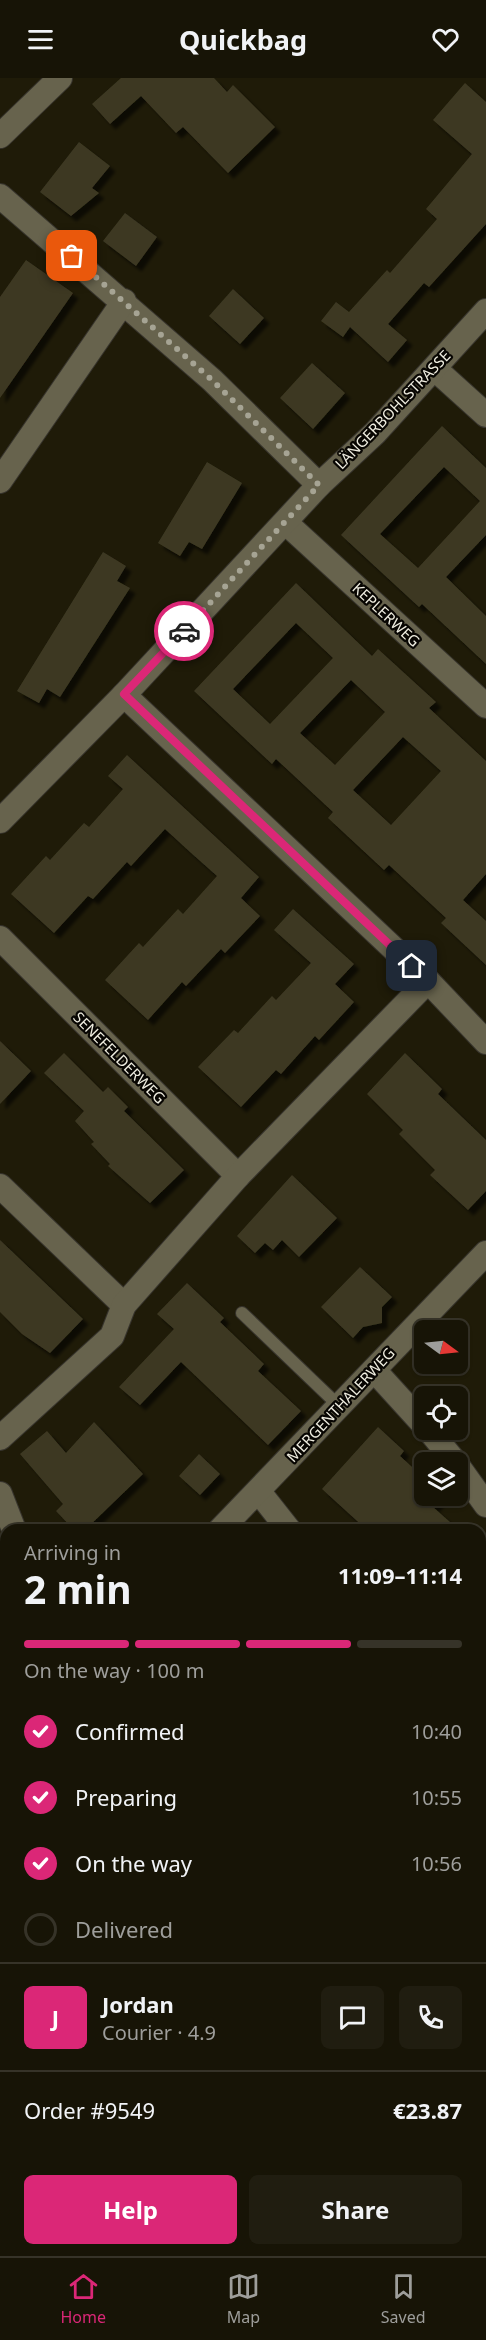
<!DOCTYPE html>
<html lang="en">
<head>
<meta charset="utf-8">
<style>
  :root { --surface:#171406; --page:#201d10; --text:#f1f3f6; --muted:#9e9e9b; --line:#363328; --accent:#db2777 }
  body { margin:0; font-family:"Noto Sans",sans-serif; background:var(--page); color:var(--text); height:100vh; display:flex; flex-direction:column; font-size:22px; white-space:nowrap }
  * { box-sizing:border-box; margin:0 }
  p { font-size:20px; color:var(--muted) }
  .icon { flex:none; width:33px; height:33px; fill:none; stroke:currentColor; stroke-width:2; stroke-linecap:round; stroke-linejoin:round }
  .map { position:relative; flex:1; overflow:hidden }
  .sheet { position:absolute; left:0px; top:1446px; width:486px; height:732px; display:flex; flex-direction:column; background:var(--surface); border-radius:18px 18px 0 0; box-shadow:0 2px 4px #0004,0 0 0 2px var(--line) }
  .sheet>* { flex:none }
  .needle { width:39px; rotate:105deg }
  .fabs { position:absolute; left:414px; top:1242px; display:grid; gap:12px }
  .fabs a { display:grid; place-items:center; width:54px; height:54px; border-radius:9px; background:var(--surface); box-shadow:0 2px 4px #0004,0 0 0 2px var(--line); font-size:30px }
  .pin { position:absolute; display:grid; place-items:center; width:51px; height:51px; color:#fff; margin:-26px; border-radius:12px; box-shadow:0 3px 9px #0006 }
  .courier { position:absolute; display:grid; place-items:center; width:60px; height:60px; margin:-30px; border:4px solid #db2777; border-radius:50%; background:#fff; color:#222; box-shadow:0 2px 8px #0007 }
  .headline em { font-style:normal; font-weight:700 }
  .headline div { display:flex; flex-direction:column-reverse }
  .headline { display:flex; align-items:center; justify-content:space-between; height:102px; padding:0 24px }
  h1 { font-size:39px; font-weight:700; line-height:45px }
  .bar { display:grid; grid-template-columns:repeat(4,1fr); gap:9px 6px; align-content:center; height:72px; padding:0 24px }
  .bar i { height:8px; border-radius:4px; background:var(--line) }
  .bar .active { background:var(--accent) }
  .bar p { grid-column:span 4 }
  .line { display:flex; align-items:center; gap:15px; padding:0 24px; border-top:2px solid var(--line) }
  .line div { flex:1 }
  .round { display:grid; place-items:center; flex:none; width:63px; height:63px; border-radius:9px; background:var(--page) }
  ol { padding:0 24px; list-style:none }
  li { display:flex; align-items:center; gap:18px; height:66px }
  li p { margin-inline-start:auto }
  li .icon { padding:6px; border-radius:50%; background:var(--accent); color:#fff; stroke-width:4 }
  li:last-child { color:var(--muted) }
  li i { width:33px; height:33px; border:3px solid var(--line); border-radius:50% }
  .button { display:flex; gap:12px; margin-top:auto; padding:12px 24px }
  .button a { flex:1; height:69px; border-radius:9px; background:var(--accent); color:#fff; font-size:24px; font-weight:700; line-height:69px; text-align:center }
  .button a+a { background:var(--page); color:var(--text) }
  header { display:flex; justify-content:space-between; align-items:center; height:78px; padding:0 24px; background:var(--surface); font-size:27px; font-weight:700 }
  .tabs { display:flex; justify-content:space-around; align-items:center; height:84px; border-top:2px solid var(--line); background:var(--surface); font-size:16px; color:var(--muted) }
  .tabs a { display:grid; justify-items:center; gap:3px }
  .tabs .active { color:var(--accent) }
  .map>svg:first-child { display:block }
  .green { fill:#1b3104 }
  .building { fill:#3d3924; fill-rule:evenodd; filter:url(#shadow) }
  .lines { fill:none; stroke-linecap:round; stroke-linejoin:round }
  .service-casing { stroke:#37342d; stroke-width:14 }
  .minor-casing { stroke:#37342d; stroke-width:26 }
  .service { stroke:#67634d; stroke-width:12 }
  .minor { stroke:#67634d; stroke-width:24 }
  .done { stroke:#a6a494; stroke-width:6; stroke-dasharray:0 10.8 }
  .route { stroke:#db2777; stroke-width:8 }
  .labels { text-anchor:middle; stroke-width:4.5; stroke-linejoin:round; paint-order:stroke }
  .street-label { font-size:15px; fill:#efede0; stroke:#080602 }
</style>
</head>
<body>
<header><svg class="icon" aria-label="menu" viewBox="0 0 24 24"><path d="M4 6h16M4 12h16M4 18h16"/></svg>Quickbag<svg class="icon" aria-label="heart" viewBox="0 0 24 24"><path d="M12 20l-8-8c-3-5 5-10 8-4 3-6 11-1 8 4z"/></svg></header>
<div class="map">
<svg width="486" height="2178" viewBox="0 0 486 2178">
  <defs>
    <filter id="shadow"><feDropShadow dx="5.5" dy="5.5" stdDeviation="1.5" flood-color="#0009"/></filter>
  </defs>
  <rect width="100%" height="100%" fill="#1f1b08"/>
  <!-- green -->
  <path class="green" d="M0,2129l6,4v39h57l9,6h-72z"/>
  <!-- building -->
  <g class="building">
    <path d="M121,0h93l13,14 6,-7 42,42 -47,46 -45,-46 -7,6 -35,-37 -31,28 -18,-20z"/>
    <path d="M465,5l21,19v122l-57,63 -5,-4 -36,41 19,16 -19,22 -38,-35 -7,10 -22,-16 15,-19 13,10 38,-42 3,3 47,-54 -11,-10 46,-55 -39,-34z"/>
    <path d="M79,64l31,24 -18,22 7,5 -28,23 -31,-24z"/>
    <path d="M125,135l32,24 -21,29 -33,-25z"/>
    <path d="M26,182l47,33 -73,105v-101z"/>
    <path d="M233,211l31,29 -24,26 -31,-28z"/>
    <path d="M312,285l33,30 -32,36 -33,-31z"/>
    <path d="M442,348l44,42v67l-40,42 40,39v48l-64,-60 -3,3 -78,-72zM444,389l36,34 -62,67 -38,-34z"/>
    <path d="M207,384l35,21 -40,66 -13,-7 -9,14 -22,-13z"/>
    <path d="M103,474l23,14 -9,15 13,7 -70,109 -13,-8 -8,14 -22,-12z"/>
    <path d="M296,505l76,73 6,-7 58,53 -7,6 57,53v113l-23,26 23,21v44l-45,-42 5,-5 -57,-53 -5,5 -56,-52 5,-6 -57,-53 -4,5 -78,-73zM296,545l37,35 -63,66 -37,-35zM351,602l34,32 -50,53 -35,-32zM403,659l38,34 -50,54 -38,-35z"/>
    <path d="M127,677l132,122 -18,21 19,18 -35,37 -4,-4 -35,37 -4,-4 -34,38 -43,-40 34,-37 4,4 35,-38 5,5 34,-38 -27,-24 -25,-23 -34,37 -4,-4 -34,37 -5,-3 -34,37 -43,-39 35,-38 4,4 34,-37 5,4 34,-38 -15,-13z"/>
    <path d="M293,831l61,55 -19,20 19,18 -35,38 -4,-4 -34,38 -5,-4 -35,37 -43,-40 36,-37 4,3 34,-37 4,4 35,-37 -37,-33z"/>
    <path d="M0,963l31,30 -31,33z"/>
    <path d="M64,975l39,39 5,-5 20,20 -4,4 60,59 -34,33 -42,-37 2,-2 -19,-20 3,-2 -19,-21 9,-10 -40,-38z"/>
    <path d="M405,975l37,36 -4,5 48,46v51l-18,19 -38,-35 5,-5 -36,-36 4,-4 -36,-36z"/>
    <path d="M292,1097l45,43 -38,39 -17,-17 -9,10 -8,-7 -10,10 -18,-17z"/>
    <path d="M0,1162l83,79 -33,34 -28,-19 -22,-22z"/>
    <path d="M360,1189l32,30 -10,10v16l-19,4 -10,11 -32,-31z"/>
    <path d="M187,1205l37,35 -4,4 44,42 -6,7 43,40 -33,34 -87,-83 -41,43 -21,-18 55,-58 -17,-15z"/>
    <path d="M94,1344l49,52 -58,56h-11l-18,-19 7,-7 -43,-50 27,-23 19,22z"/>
    <path d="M378,1349l26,24 -4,5 22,20 -5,5 7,7v8h9l6,5 -6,6 26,23h-92l-45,-41z"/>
    <path d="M199,1376l21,20 -20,21 -21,-19z"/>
  </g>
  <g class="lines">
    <defs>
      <g id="service">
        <path d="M242,1235l96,92"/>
        <path d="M480,2170l6,6"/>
      </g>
      <g id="minor">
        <path d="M0,58l60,-58"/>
        <path d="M0,118l212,184 107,105"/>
        <path d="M435,291l51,46"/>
        <path d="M0,403l124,-180"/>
        <path d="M286,445l200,183"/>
        <path d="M124,617l304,286 58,61"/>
        <path d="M0,743l124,-126 195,-210 56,-52 111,-122"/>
        <path d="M0,860l238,238"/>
        <path d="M0,1108l124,119"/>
        <path d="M374,1292l50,55"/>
        <path d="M429,1352l26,32"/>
        <path d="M0,1360l112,-102 12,-31 114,-129 190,-195"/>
        <path d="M458,1388l28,39"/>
        <path d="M259,1414l30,38"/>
        <path d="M0,1416l14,36"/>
        <path d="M220,1452l266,-277"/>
        <path d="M480,1617l6,-7"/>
        <path d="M0,1640l6,-7"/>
        <path d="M480,1930l6,4"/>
        <path d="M0,2107l6,-6"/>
      </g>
    </defs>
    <!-- service casing -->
    <use href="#service" class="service-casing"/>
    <!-- minor casing -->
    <use href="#minor" class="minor-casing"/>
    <!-- service -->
    <use href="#service" class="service"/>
    <!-- minor -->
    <use href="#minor" class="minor"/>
  </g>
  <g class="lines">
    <!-- done -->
    <path class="done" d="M72,178l140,124 107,105 -135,146"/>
    <!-- route -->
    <path class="route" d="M184,553l-60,63 288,272"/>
  </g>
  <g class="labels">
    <!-- street labels -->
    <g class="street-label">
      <text transform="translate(393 332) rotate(-46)" y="5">LÄNGERBOHLSTRASSE</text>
      <text transform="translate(386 537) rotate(43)" y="5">KEPLERWEG</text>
      <text transform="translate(119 980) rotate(45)" y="5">SENEFELDERWEG</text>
      <text transform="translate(341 1327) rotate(-47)" y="5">MERGENTHALERWEG</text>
    </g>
  </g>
</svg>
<div class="fabs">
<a><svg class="needle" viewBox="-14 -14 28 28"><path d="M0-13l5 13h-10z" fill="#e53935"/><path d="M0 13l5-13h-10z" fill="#9e9e9b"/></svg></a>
<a><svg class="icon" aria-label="locate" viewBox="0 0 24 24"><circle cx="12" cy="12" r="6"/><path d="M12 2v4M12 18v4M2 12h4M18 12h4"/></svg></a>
<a><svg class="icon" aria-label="layers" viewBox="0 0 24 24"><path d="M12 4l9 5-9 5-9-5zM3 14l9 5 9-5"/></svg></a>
</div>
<div class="pin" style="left:72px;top:178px;background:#ea580c"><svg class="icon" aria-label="bag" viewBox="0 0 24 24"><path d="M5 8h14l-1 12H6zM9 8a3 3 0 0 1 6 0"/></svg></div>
<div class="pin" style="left:412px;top:888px;background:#1f2937"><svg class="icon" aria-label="home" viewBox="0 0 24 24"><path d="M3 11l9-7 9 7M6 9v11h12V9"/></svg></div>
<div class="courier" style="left:184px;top:553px"><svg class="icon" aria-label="car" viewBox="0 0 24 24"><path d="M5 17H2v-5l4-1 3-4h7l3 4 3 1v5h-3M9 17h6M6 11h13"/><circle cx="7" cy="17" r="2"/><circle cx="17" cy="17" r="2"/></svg></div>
<section class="sheet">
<div class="headline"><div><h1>2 min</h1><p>Arriving in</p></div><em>11:09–11:14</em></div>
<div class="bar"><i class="active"></i><i class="active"></i><i class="active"></i><i></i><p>On the way · 100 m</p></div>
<ol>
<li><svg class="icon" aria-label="check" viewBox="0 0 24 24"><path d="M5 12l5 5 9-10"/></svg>Confirmed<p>10:40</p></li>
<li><svg class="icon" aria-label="check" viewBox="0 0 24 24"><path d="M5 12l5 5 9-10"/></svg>Preparing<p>10:55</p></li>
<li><svg class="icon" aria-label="check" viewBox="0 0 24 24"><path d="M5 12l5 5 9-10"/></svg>On the way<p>10:56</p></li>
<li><i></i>Delivered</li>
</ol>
<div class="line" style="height:108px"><b class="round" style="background:var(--accent);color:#fff">J</b><div><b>Jordan</b><p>Courier · 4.9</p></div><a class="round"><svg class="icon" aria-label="chat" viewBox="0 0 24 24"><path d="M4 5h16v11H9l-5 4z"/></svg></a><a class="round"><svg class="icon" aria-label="phone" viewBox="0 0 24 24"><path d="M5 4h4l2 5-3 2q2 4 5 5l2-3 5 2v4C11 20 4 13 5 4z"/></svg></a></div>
<div class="line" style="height:78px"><div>Order #9549</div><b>€23.87</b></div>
<div class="button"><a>Help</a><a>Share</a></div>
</section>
</div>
<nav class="tabs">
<a class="active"><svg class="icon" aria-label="home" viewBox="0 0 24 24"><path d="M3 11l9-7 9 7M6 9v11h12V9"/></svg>Home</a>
<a><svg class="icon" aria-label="map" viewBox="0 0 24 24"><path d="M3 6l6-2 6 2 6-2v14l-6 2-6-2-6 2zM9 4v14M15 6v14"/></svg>Map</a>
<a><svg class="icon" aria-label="saved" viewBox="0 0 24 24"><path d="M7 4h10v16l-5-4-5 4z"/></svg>Saved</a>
</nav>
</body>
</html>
